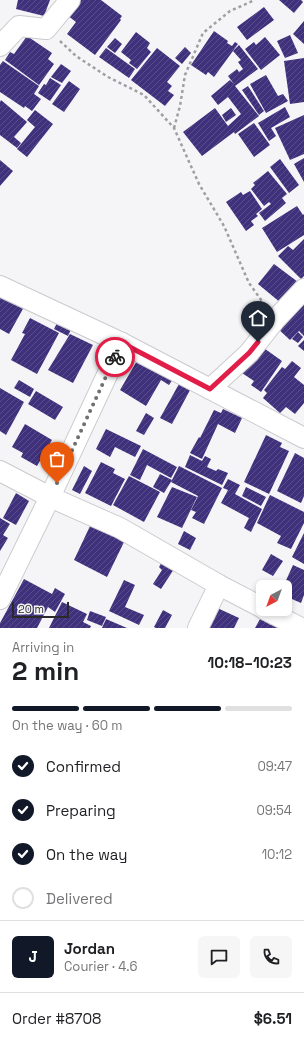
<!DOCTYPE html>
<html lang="en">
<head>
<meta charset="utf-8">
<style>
  :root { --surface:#fff; --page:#f6f6f6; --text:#202124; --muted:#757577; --line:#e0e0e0; --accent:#111827 }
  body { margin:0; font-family:"Space Grotesk",sans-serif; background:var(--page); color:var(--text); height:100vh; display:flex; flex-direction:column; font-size:15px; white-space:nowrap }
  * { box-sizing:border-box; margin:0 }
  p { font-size:13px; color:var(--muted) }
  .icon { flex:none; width:22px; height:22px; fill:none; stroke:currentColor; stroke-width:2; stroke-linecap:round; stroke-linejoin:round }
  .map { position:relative; height:628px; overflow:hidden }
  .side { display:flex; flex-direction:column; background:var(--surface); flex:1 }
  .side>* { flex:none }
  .needle { width:26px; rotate:221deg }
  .buttons { position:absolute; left:256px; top:580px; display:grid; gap:8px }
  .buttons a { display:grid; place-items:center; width:36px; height:36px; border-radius:6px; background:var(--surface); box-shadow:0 2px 6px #0003; font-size:20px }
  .scale { position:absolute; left:12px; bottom:10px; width:57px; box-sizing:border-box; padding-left:4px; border:2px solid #29292a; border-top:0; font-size:11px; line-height:14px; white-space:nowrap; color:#29292a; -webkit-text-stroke:3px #f5f5f8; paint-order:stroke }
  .pin { position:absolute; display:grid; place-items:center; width:34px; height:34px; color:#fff; margin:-41px -17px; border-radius:50% 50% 50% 0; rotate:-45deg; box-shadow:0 0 4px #0007 }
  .pin .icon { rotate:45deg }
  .courier { position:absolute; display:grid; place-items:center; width:40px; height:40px; margin:-20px; border:3px solid #e11d48; border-radius:50%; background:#fff; color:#222; box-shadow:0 1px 5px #0007 }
  .overview em { font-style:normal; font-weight:800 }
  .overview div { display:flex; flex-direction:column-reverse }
  .overview { display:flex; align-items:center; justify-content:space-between; height:68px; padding:0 12px }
  h1 { font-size:26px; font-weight:800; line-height:30px }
  .bar { display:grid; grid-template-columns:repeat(4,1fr); gap:6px 4px; align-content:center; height:48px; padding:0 12px }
  .bar i { height:5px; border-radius:3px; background:var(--line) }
  .bar .selected { background:var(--accent) }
  .bar p { grid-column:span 4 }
  .line { display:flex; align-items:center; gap:10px; padding:0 12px; border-top:1px solid var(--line) }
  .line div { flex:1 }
  .round { display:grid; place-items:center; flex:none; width:42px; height:42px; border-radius:6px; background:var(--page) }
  ol { padding:0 12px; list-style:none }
  li { display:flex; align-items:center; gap:12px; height:44px }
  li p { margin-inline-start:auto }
  li .icon { padding:4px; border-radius:50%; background:var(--accent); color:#fff; stroke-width:4 }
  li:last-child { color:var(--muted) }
  li i { width:22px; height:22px; border:2px solid var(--line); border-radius:50% }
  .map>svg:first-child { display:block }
  .building { fill:url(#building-hatch) }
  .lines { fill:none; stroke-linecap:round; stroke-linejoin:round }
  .street-casing { stroke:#cbcbce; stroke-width:22 }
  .path { stroke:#9f9fa2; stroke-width:2.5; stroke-dasharray:3 3; stroke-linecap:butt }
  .street { stroke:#fff; stroke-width:20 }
  .done { stroke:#707072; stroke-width:4; stroke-dasharray:0 7.2 }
  .route { stroke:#e11d48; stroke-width:5 }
</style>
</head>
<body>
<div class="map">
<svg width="304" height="628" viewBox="0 0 304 628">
  <defs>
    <pattern id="building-hatch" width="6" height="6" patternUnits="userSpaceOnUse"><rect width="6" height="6" fill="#40317d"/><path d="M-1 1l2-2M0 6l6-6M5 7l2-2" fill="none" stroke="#594d8a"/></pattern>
  </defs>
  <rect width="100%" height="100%" fill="#f5f5f8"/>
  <!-- building -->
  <g class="building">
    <path d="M18,0h32l-6,16 -28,-7z"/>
    <path d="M72,0h29l21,16 -2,3 1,1 -26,35 -28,-21 9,-12 -13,-10z"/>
    <path d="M279,0h22l2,2 -9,11z"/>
    <path d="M264,7l10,13 -27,20 -10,-13z"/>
    <path d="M304,21v23l-11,-10z"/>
    <path d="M214,31l14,10 -1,2 5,3 3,-4 3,2 -24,33 -6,-5 -2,3 -15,-10z"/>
    <path d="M136,32l14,11 -3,5 4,4 -14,17 -8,-6 2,-3 -10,-8z"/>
    <path d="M290,35l8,18 -13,5 -8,-17z"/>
    <path d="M27,36l25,17 -4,6 6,5 -15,21 -34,-25 5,-8 4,2z"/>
    <path d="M265,37l15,18 -19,15 -16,-21 9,-7 2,3z"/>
    <path d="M115,38l7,6 -7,9 -8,-6z"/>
    <path d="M239,45l19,24 -23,17 24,30 -24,18 -1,-2 -32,24 -19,-24 32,-24 13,18 13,-12 -13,-17 -10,8 -7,-9 19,-16 4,4 -6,-8 9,-7 2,3 4,-3 -5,-7 3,-2 -8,-9z"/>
    <path d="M185,47l6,6 -9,11 -7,-6z"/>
    <path d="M106,48l29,21 -6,9 -30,-21z"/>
    <path d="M157,48l23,18 -13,16 5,4 -4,5 6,4 -9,11 -34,-26z"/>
    <path d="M304,58v44l-14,2 -6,-43z"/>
    <path d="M3,61l36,25 -5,8 7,5 -9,12 -7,-5 -1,2 -24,-16v-27z"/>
    <path d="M61,64l10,7 -9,12 -11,-6z"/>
    <path d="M266,75l12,21 5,-2 5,7 -22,12 -16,-29z"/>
    <path d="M50,78l11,7 -11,16 -12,-8 6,-9 2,1z"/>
    <path d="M69,81l11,8 -16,23 -12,-8z"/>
    <path d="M248,86l16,25 -5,4 -17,-25z"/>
    <path d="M1,100l26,22 -13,15 7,6 -4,5 -17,-13v-33z"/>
    <path d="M285,107l5,10 -19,11 5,8 -7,5 -11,-18z"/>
    <path d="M231,108l5,7 -10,7 -4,-7z"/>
    <path d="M35,110l18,14 -26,33 -10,-8 18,-22 -8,-7z"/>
    <path d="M304,115v39l-14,6 -15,-32z"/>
    <path d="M254,123l16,22 -16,12 -16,-23z"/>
    <path d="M304,158v24l-10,-18z"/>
    <path d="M280,159l19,26 -10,8 -19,-26z"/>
    <path d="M0,160l13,11 -13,15z"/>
    <path d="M268,171l19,23 -5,4 4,5 -21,18 -6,-8 12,-9 -2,-2 -5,4 -13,-17 4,-4 -2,-2z"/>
    <path d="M250,191l12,18 -6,5 2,2 -7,5 3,4 -8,6 -20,-29 15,-10 2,3z"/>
    <path d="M297,206l6,9 1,-1v21l-27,17 -15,-24z"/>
    <path d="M304,239v37l-3,3 -23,-23 10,-10 5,4z"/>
    <path d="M274,264l24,18 -17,21 -23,-19z"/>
    <path d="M1,295l23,12 -15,27 -9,-5v-32z"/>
    <path d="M304,299v37l-5,-5 -9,9 -15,-14z"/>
    <path d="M30,318l29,15 -22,41 -26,-14 14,-26 -3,-1z"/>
    <path d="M59,319l14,6 -5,11 -14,-7z"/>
    <path d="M298,332l5,5 -5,6 -6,-4z"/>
    <path d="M70,334l23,11 -20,38 -25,-13z"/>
    <path d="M304,340v11l-6,-5z"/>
    <path d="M261,346l21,15 -21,31 -10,-7 3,-4 -12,-8z"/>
    <path d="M121,354l8,4 -5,10 -9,-4z"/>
    <path d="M138,359l35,20 -4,6 -8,-5 -15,26 -26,-16z"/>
    <path d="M292,361l9,7 -7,9 10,8v18l-9,11 -9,-7 -6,6 -17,-15 4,-5 -3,-3 18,-23 3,2z"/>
    <path d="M19,380l15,9 -4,8 -16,-9z"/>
    <path d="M179,384l11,6 -18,34 -12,-6z"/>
    <path d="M0,388l24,14 -18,33 -6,-4z"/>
    <path d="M36,391l27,16 -8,13 -27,-16z"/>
    <path d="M223,409l19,9 -7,15 -17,-9 -16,35 -12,-6 9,-16 1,1 14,-28 7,3z"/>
    <path d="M146,413l8,5 -10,17 -8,-4z"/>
    <path d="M25,424l27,16 -15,26 -16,-9 2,-4 -11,-6z"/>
    <path d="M106,429l35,17 -6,11 -20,-10 -5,10 -14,-8z"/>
    <path d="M266,435l16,8 -2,4 9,4 -20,43 -25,-12z"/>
    <path d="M143,449l34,18 -6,11 -24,-13 -7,15 -10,-5z"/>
    <path d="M295,453l9,5v38l-3,7 -24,-12z"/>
    <path d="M190,455l12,6 3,-5 6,3 -4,8 9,4 2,-2 10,4 -6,12 -37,-18z"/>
    <path d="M101,462l14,7 -2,4 12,6 -14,27 -26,-13z"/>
    <path d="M84,466l8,5 -12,23 -8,-4z"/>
    <path d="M179,466l43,22 -18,36 -12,-6 4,-6 -5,-2 7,-14 -27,-14z"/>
    <path d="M160,474l12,6 -8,13 -11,-6z"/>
    <path d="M129,476l31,16 -16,30 -31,-17z"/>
    <path d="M228,479l12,6 -5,9 27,15 -11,23 -7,-4 5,-10 -28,-15 7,-13 -5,-2z"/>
    <path d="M172,487l25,10 -15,31 -25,-11z"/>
    <path d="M246,487l20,10 -5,9 -19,-10z"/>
    <path d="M16,493l13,8 -13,24 -13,-7z"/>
    <path d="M270,495l34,17v11l-13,26 -14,-6 4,-7 -24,-13z"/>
    <path d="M0,518l10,6 -7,11 5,3 -8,13z"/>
    <path d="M91,524l34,16 -18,37 -33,-17z"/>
    <path d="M184,531l12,7 -6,12 -12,-6z"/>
    <path d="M304,533v31l-12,-7z"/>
    <path d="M271,554l12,7 -10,15 -11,-6z"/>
    <path d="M164,558l12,8 -15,23 -8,-5 9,-14 -3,-3z"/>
    <path d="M293,565l11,5v25l-3,8 -16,-7v-9h-2z"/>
    <path d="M24,579l28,15 3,-6 10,6 -10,18 -7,-5 -11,21h-37v-5z"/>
    <path d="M124,580l11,5 -10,22 19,8 -5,10 -30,-14z"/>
    <path d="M62,602l25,12 -4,8 8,4 -1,2h-41z"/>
    <path d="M213,606l26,12 -5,10h-32z"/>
    <path d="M163,610l9,5 -7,13h-9l-2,-1z"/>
    <path d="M90,611l16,6 -4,9 -15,-6z"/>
    <path d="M106,619l21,9h-25z"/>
    <path d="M260,619l11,6 1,-3 11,6h-28z"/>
  </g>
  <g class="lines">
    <defs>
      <g id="street">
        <path d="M0,46l19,-20 27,3 24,-29"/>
        <path d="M0,286l122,57 182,95"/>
        <path d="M210,389l39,-36 26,-33 29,-31"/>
        <path d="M0,471l50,26 70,31 99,57 44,23"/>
        <path d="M0,599l50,-102 72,-154"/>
        <path d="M264,609l37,19"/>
        <path d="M198,628l21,-43"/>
      </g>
    </defs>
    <!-- street casing -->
    <use href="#street" class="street-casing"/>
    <!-- path -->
    <g class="path">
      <path d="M60,41l16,15 32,21 36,18 30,33 25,56 25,42 25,57 15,21"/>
      <path d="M174,128l6,-22 5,-31 18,-42 27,-22 25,-11"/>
    </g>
    <!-- street -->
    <use href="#street" class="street"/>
  </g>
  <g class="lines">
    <!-- done -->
    <path class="done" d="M57,483l58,-126"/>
    <!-- route -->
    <path class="route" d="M115,357l7,-14 88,46 39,-36 9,-11"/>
  </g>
</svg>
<div class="buttons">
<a><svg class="needle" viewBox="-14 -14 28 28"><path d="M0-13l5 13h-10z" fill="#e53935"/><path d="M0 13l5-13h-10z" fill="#757577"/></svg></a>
</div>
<div class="scale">20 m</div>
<div class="pin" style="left:57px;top:483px;background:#ea580c"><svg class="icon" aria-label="bag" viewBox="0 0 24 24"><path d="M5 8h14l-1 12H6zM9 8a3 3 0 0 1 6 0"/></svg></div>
<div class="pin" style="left:258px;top:342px;background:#1f2937"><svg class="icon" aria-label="home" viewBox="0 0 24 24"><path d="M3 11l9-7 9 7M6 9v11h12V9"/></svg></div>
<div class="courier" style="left:115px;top:357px"><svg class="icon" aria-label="bike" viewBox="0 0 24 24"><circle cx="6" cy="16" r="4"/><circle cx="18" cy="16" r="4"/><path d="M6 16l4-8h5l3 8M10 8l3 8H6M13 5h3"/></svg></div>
</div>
<section class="side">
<div class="overview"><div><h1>2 min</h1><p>Arriving in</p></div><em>10:18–10:23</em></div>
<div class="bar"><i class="selected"></i><i class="selected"></i><i class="selected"></i><i></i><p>On the way · 60 m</p></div>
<ol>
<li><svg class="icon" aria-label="check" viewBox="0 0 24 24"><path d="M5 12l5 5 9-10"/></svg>Confirmed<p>09:47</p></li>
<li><svg class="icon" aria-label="check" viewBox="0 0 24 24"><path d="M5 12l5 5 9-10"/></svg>Preparing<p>09:54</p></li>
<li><svg class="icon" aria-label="check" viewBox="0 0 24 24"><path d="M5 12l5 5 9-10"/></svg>On the way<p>10:12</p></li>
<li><i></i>Delivered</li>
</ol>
<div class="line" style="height:72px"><b class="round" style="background:var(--accent);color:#fff">J</b><div><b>Jordan</b><p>Courier · 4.6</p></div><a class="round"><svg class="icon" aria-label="chat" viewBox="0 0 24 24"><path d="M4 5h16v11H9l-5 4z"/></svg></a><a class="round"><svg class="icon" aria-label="phone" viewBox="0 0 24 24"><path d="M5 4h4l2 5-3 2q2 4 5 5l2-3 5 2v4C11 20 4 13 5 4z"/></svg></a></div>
<div class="line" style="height:52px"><div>Order #8708</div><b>$6.51</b></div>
</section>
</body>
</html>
